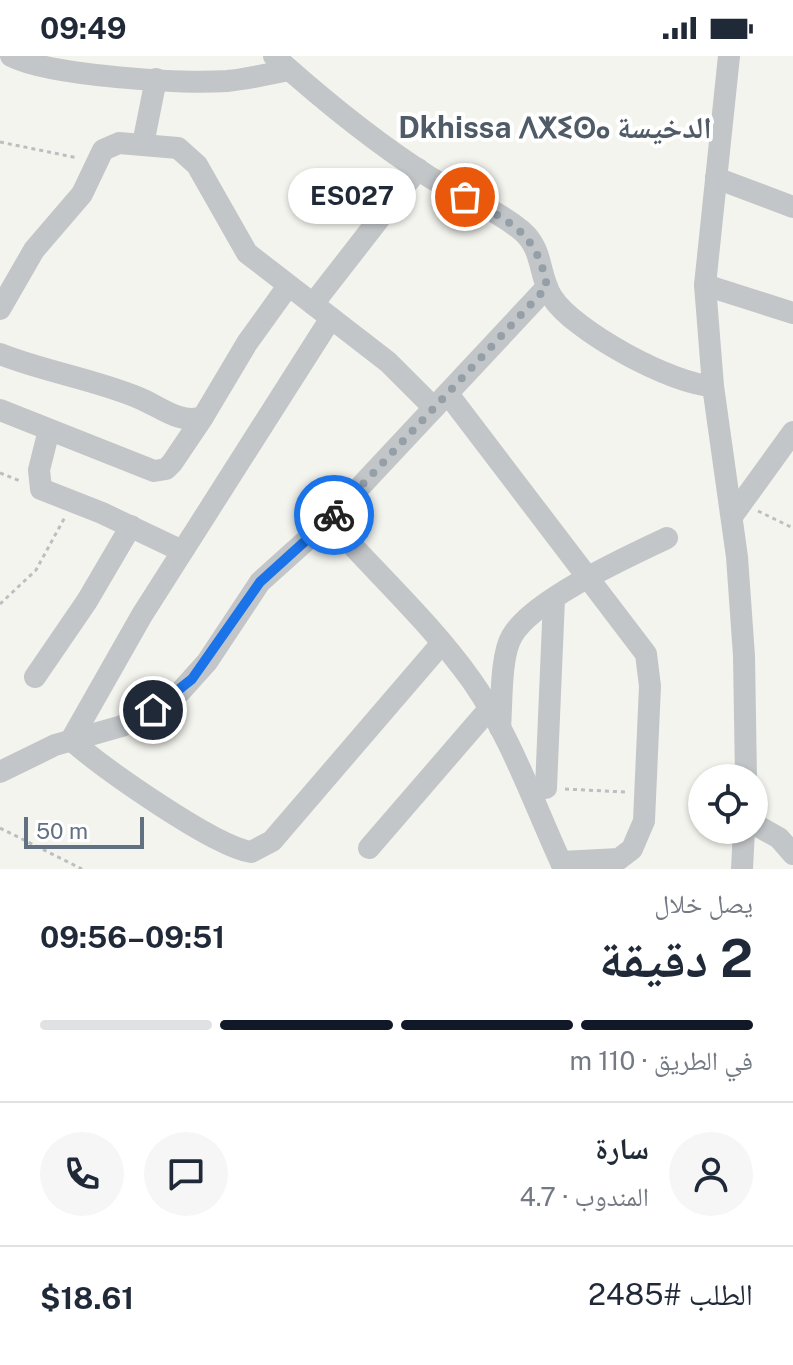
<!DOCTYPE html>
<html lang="ar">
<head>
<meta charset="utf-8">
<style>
  :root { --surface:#fff; --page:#f6f6f7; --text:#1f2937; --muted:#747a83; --line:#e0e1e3; --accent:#111827 }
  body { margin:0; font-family:"Public Sans","Noto Naskh Arabic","Noto Sans Tifinagh",sans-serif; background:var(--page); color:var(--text); direction:rtl; height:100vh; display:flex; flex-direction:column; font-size:30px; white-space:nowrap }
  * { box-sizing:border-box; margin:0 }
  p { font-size:26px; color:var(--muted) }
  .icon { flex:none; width:44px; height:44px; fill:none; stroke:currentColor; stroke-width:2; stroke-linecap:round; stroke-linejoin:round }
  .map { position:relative; height:813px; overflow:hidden; direction:ltr }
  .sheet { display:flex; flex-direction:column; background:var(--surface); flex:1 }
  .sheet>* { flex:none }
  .buttons { position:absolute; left:688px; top:708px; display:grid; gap:16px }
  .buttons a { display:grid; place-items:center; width:80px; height:80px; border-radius:50%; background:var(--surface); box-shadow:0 2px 6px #0004; font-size:40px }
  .scale { position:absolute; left:24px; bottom:20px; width:120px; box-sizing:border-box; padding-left:8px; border:4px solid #617182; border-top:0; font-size:22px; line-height:28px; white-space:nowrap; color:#617182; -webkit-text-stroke:6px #fff; paint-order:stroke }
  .pin { position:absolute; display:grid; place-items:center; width:68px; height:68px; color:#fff; margin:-34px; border:4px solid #fff; border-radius:50%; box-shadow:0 2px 8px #0007 }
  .courier { position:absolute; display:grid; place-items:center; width:80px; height:80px; margin:-40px; border:6px solid #1a73e8; border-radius:50%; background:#fff; color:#222; box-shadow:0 2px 10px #0007 }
  .bubble { position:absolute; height:56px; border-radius:28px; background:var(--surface); box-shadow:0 2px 6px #0004; font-size:26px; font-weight:700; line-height:56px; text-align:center; direction:rtl }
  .overview em { font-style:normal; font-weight:700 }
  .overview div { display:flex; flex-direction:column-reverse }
  .overview { display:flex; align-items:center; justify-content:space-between; height:136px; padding:0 40px }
  h1 { font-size:52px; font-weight:700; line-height:60px }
  .bar { display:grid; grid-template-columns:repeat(4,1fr); gap:12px 8px; align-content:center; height:96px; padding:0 40px }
  .bar i { height:10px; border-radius:6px; background:var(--line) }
  .bar .on { background:var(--accent) }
  .bar p { grid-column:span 4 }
  .line { display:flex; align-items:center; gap:20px; padding:0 40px; border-top:2px solid var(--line) }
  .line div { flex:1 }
  .round { display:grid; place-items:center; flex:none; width:84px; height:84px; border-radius:42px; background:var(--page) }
  .status { display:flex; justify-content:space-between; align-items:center; height:56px; padding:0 40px; background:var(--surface); direction:ltr }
  .status svg { height:22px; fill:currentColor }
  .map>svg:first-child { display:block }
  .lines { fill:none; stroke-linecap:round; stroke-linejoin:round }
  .path { stroke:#bcbec0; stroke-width:3; stroke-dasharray:4 4; stroke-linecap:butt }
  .minor { stroke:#c3c6c9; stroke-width:22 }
  .done { stroke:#949fa8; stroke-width:8; stroke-dasharray:0 14.4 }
  .route { stroke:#1a73e8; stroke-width:10 }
  .labels { text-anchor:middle; stroke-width:8; stroke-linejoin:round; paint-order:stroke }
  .district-label { font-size:30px; font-weight:bold; fill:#4f5b67; stroke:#fff }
</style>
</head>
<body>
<div class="status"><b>09:49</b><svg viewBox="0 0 49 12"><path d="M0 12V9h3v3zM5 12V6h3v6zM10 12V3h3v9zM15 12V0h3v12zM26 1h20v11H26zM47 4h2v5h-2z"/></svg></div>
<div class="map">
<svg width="793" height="813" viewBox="0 0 793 813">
  <rect width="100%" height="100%" fill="#f4f4ef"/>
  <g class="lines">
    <!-- path -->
    <g class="path">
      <path d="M0,86l78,16"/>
      <path d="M0,417l20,8"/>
      <path d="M758,455l35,17"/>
      <path d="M0,548l36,-34 29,-53"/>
      <path d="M565,733l60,3"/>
      <path d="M0,772l82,41"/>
    </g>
    <!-- minor -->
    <g class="minor">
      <path d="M11,0c39,20 171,28 216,25 21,-2 42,-7 62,-11"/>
      <path d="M274,0c48,43 99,85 154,120 30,19 66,32 94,55 22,19 16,44 30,66 21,34 121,88 161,89"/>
      <path d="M729,0l-24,229 8,101 24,171 7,99 2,122"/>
      <path d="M143,88l13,-65"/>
      <path d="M716,122l77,29"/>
      <path d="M705,229l88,28"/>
      <path d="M313,248l105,-135"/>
      <path d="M0,253l34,-59 48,-56 21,-44 16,-7 59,5 19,17 50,88 141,109 46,46"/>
      <path d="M331,262l-189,297 -71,125c32,28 142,106 180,112l21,-11 170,-198"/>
      <path d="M0,298c45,18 94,25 139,44 20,8 41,27 64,19l44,-74 41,-57"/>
      <path d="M448,338l198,260 4,32 -6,135 -12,28 -13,10 -58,3"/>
      <path d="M0,354l154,61 12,-2 6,-6 31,-46"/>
      <path d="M49,374l-10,40 2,19 61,24 80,38"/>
      <path d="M733,459l60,-83"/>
      <path d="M329,464c47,53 102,103 143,161 40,57 63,126 92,188"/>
      <path d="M35,621l52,-76 44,-75"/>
      <path d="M500,672c2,-24 0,-72 12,-92 20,-36 117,-80 155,-98"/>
      <path d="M0,716l55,-27 67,-19 58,-34 27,-30 53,-80 69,-62 218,-233"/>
      <path d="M546,732l8,-189"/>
      <path d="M754,768l25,14 14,16"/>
      <path d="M369,792l120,-139"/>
      <path d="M742,813l2,-39"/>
    </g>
  </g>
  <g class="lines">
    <!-- done -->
    <path class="done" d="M334,459l213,-228c-10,-56 -37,-64 -82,-90"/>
    <!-- route -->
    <path class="route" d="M153,654l39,-31 68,-97 74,-67"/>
  </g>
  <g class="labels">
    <!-- district labels -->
    <g class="district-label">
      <text x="555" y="82">Dkhissa ⴷⵅⵉⵙⴰ الدخيسة</text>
    </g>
  </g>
</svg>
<div class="buttons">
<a><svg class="icon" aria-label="locate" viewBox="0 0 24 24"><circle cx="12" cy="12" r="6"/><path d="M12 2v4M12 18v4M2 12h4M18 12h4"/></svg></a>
</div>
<div class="scale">50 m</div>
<div class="pin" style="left:465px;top:141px;background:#ea580c"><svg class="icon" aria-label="bag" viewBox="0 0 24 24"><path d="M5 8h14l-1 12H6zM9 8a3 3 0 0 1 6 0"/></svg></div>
<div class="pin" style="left:153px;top:654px;background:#1f2937"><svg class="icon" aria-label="home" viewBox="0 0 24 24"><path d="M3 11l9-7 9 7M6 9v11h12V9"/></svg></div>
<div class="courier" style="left:334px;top:459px"><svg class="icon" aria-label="bike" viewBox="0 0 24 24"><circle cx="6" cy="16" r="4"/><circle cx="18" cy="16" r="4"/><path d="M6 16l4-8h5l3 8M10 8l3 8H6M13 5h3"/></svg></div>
<div class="bubble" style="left:288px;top:112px;width:128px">ES027</div>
</div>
<section class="sheet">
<div class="overview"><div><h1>2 دقيقة</h1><p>يصل خلال</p></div><em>09:51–09:56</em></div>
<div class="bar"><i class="on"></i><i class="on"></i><i class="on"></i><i></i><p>في الطريق · 110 m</p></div>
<div class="line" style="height:144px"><a class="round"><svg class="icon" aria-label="person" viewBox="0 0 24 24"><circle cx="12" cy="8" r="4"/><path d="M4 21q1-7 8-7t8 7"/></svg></a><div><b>سارة</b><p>المندوب · 4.7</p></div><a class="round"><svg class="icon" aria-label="chat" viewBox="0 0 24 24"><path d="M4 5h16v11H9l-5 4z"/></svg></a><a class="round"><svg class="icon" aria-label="phone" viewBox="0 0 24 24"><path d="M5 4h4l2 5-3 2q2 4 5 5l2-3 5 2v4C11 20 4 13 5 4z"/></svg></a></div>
<div class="line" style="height:104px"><div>الطلب #2485</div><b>$18.61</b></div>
</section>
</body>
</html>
